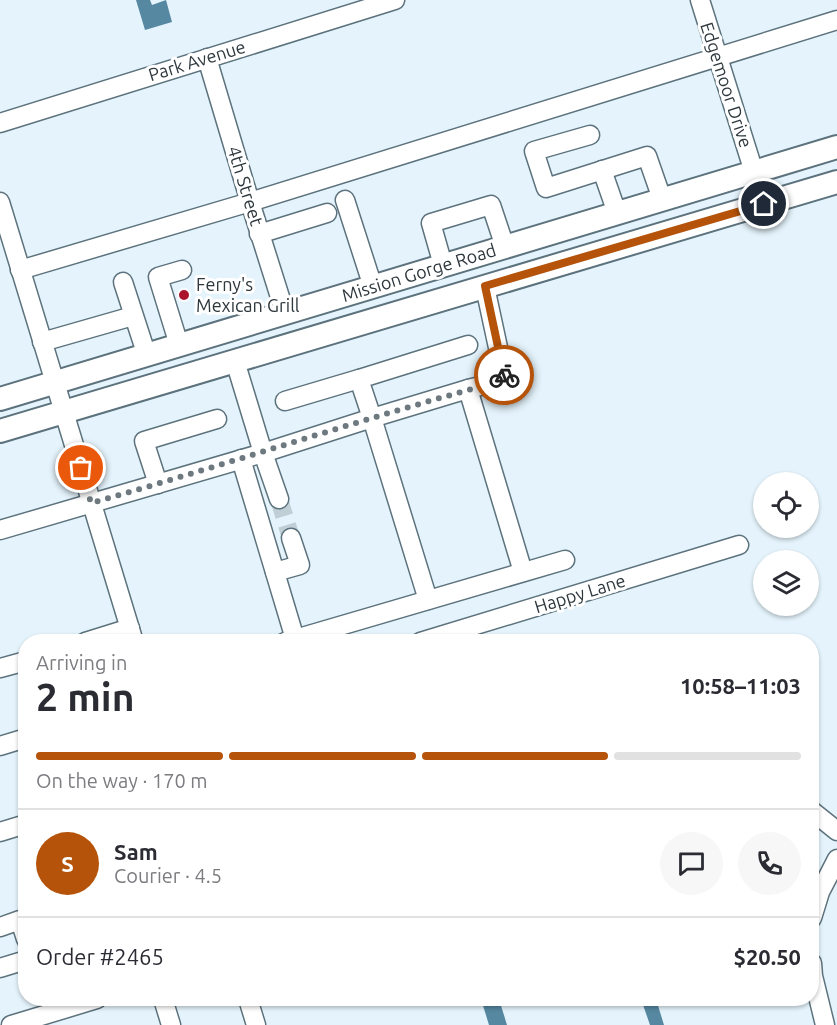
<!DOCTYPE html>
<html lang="en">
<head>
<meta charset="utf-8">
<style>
  :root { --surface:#fff; --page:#f7f7f7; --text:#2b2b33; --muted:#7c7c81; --line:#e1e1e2; --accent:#b45309 }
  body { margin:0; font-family:Ubuntu,sans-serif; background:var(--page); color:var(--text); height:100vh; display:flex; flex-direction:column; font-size:22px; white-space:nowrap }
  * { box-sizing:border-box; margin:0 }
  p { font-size:20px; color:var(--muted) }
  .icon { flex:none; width:33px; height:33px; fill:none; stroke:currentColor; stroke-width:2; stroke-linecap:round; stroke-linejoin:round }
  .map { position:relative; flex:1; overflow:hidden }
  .side { position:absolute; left:18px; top:634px; width:801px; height:372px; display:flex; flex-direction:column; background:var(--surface); border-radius:24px; box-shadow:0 2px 4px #0004 }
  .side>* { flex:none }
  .buttons { position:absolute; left:753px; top:472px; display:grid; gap:12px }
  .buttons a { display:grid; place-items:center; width:66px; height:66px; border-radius:50%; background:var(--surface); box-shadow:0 2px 4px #0004; font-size:30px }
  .pin { position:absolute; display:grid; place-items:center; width:51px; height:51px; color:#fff; margin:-26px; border:3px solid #fff; border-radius:50%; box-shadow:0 2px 6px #0007 }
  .courier { position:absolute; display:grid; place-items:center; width:60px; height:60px; margin:-30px; border:4px solid #b45309; border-radius:50%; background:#fff; color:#222; box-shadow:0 2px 8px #0007 }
  .overview em { font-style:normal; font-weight:700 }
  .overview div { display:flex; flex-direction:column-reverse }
  .overview { display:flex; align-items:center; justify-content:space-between; height:102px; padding:0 18px }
  h1 { font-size:39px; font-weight:700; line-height:45px }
  .bar { display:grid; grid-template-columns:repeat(4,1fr); gap:9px 6px; align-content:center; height:72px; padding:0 18px }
  .bar i { height:8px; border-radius:4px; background:var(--line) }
  .bar .on { background:var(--accent) }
  .bar p { grid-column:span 4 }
  .line { display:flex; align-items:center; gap:15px; padding:0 18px; border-top:2px solid var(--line) }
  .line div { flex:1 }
  .round { display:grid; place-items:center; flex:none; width:63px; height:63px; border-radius:32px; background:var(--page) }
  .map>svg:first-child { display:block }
  .building { fill:#5688a1 }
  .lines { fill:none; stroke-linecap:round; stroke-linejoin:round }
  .minor-tunnel { stroke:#c0ced6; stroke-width:18; stroke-dasharray:18 9; stroke-linecap:butt }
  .minor-casing { stroke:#5c727d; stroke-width:21 }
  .major-casing { stroke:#5c727d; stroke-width:26 }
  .minor { stroke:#fff; stroke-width:18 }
  .major { stroke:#fff; stroke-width:22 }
  .done { stroke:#6d797f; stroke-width:6; stroke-dasharray:0 10.8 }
  .route { stroke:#b45309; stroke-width:8 }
  .poi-dot { fill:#ab152b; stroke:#fff; stroke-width:2 }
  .labels { text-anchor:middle; stroke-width:6; stroke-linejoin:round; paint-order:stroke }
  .street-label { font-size:18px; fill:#2d373c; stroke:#fff }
  .poi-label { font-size:18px; fill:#2d373c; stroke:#fff; text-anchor:start }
</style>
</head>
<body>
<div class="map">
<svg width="837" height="1025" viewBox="0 0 837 1025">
  <rect width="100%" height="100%" fill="#e5f4fc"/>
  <!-- building -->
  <g class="building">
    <path d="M136,0h14l2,5 14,-5 6,22 -27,8z"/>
    <path d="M481,999h18l8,26h-18z"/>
    <path d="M641,999h15l8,26h-14z"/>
  </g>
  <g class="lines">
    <!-- minor-tunnel -->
    <path class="minor-tunnel" d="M279,499l12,39"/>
    <defs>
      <g id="minor">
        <path d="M700,0l64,204"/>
        <path d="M207,58l43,144 35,111"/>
        <path d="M0,123l395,-123"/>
        <path d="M590,135l-56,16 12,37 101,-32 15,43"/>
        <path d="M602,170l15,43"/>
        <path d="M345,200l28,87"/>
        <path d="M0,202l134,440"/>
        <path d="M259,234l68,-21"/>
        <path d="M443,265l-12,-42 60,-18 14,42"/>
        <path d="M20,270l230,-68 587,-182"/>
        <path d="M123,282l24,74"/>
        <path d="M42,342l91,-26"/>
        <path d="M179,345l-21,-68 24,-7"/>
        <path d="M468,345l-109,34 13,39 96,-29 55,183"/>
        <path d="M468,389l37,-9 -20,-93"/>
        <path d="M285,401l74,-22"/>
        <path d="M241,459l54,180"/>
        <path d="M158,484l-14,-43 73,-22"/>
        <path d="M279,499l-16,-46 109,-35 56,182"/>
        <path d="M0,530l263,-77 -28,-92"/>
        <path d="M275,572l25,-7 -9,-27"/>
        <path d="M85,642l45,-14"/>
        <path d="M285,642l280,-82"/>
        <path d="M420,642l319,-97"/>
        <path d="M0,668l26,-7"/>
        <path d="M0,746l26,-8"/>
        <path d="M812,811l25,20"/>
        <path d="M0,832l26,-8"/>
        <path d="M812,918l8,-26 17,-33"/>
        <path d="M0,927l20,-7 6,19"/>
        <path d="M812,963l1,13 12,49"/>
        <path d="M0,968l26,-8"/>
        <path d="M163,999l8,26"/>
        <path d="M248,999l8,26"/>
        <path d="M11,1025l86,-26"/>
      </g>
      <g id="major">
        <path d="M0,399l837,-252"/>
        <path d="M0,431l837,-249"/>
      </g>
    </defs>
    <!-- minor casing -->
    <use href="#minor" class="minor-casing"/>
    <!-- major casing -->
    <use href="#major" class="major-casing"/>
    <!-- minor -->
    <use href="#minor" class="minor"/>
    <!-- major -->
    <use href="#major" class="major"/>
  </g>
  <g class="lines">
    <!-- done -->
    <path class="done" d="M81,468l10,35c139,-39 275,-86 414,-123l-1,-5"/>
    <!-- route -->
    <path class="route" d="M504,375l-19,-89 279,-82"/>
  </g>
  <!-- markers -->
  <circle class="poi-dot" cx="184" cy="295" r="6"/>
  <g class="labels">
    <!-- street labels -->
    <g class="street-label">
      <text transform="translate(197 61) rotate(-17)" y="6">Park Avenue</text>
      <text transform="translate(726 85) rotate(72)" y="6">Edgemoor Drive</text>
      <text transform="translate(245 186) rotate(73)" y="6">4th Street</text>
      <text transform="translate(419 273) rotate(-17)" y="6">Mission Gorge Road</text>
      <text transform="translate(580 594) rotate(-17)" y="6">Happy Lane</text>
    </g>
    <!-- poi labels -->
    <g class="poi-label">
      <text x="196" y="291">Ferny's<tspan x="196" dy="21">Mexican Grill</tspan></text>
    </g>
  </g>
</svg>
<div class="buttons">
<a><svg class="icon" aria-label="locate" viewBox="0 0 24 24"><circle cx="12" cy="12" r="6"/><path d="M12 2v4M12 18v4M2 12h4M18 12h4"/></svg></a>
<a><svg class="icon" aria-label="layers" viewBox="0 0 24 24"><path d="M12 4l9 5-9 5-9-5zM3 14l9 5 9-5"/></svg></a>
</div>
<div class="pin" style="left:81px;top:468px;background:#ea580c"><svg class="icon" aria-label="bag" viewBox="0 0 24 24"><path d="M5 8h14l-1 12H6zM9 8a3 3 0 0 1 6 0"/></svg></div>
<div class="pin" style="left:764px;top:204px;background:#1f2937"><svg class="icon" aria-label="home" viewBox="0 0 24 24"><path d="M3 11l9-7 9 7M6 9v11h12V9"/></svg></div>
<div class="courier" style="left:504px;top:375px"><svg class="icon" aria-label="bike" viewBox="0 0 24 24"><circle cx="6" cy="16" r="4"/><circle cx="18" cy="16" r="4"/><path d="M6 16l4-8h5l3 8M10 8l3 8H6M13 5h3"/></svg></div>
<section class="side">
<div class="overview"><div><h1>2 min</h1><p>Arriving in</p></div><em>10:58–11:03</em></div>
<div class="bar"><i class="on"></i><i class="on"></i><i class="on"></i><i></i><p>On the way · 170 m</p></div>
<div class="line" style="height:108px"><b class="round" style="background:var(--accent);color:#fff">S</b><div><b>Sam</b><p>Courier · 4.5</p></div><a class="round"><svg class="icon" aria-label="chat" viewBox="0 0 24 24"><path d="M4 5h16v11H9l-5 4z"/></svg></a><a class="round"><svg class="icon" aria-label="phone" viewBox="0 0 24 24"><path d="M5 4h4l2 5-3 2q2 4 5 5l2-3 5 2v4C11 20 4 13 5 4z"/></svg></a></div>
<div class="line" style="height:78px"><div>Order #2465</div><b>$20.50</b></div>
</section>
</div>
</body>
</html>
